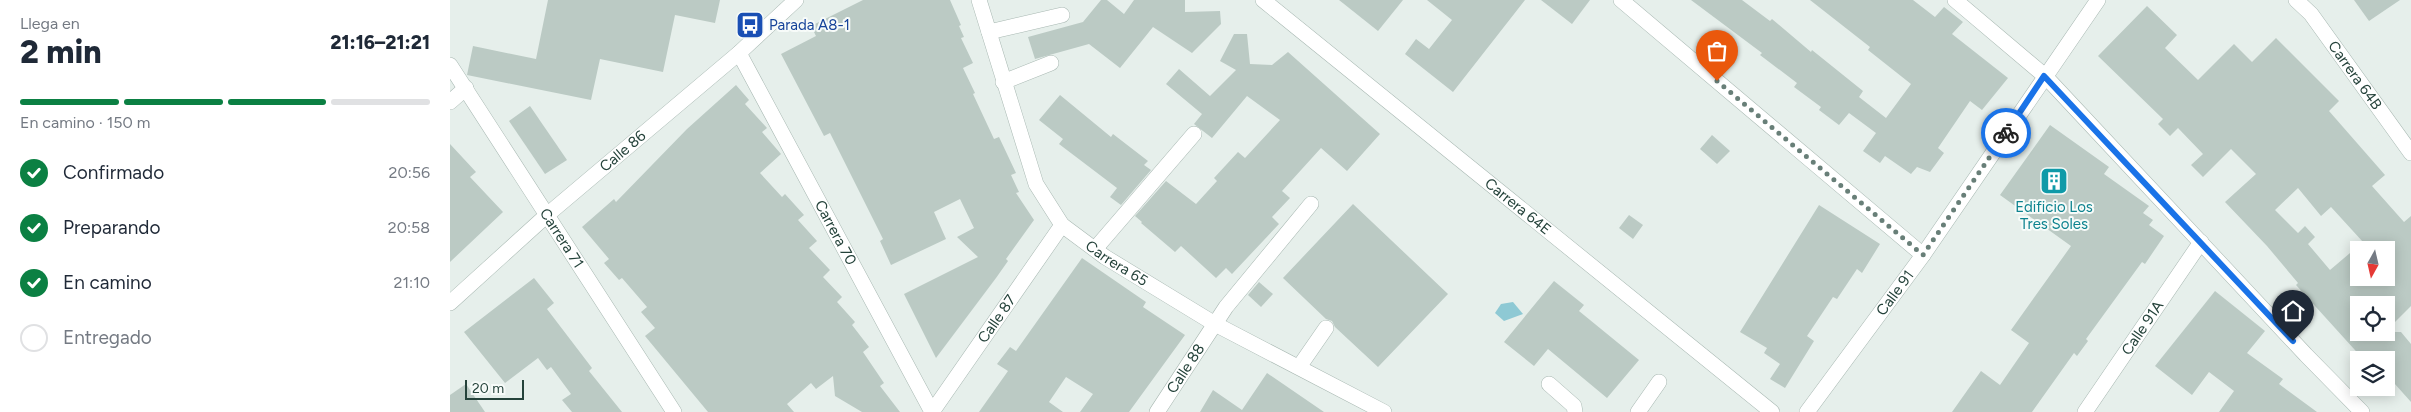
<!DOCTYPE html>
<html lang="es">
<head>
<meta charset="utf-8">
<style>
  :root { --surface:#fff; --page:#f6f6f7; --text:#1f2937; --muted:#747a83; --line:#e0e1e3; --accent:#0b8043 }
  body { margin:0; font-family:Figtree,sans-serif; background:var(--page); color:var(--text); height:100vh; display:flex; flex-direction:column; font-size:19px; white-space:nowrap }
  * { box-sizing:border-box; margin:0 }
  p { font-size:16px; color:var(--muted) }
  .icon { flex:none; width:28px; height:28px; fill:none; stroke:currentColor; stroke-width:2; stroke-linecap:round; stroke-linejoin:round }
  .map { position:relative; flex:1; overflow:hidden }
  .side { display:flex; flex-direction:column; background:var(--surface); width:450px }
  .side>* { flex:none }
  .needle { width:32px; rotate:188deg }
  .fabs { position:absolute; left:1900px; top:241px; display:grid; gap:10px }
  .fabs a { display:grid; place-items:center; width:45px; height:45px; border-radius:0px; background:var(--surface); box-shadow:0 2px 12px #0003; font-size:25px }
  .scale { position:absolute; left:15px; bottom:12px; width:59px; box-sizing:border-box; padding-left:5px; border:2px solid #24423a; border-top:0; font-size:14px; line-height:18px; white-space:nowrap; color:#24423a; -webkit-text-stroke:4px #f7fbf9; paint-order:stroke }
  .pin { position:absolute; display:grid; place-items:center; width:42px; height:42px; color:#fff; margin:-51px -21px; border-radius:50% 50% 50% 0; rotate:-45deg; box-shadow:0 0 5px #0007 }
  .pin .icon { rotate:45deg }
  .courier { position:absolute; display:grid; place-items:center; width:50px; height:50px; margin:-25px; border:4px solid #1a73e8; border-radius:50%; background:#fff; color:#222; box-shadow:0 1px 6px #0007 }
  .overview em { font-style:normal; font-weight:800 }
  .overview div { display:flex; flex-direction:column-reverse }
  .overview { display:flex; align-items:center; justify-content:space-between; height:85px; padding:0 20px }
  h1 { font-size:32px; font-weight:800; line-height:38px }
  .bar { display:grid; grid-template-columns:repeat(4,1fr); gap:8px 5px; align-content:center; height:60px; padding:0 20px }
  .bar i { height:6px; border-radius:4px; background:var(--line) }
  .bar .current { background:var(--accent) }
  .bar p { grid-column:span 4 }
  ol { padding:0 20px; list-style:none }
  li { display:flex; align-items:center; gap:15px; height:55px }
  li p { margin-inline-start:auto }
  li .icon { padding:5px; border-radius:50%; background:var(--accent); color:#fff; stroke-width:4 }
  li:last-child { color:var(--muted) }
  li i { width:28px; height:28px; border:2px solid var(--line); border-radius:50% }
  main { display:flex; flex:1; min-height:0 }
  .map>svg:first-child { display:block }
  .water { fill:#8ec9d4 }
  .building { fill:#bbcac4; fill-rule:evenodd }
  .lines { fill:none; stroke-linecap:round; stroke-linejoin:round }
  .minor-casing { stroke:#a8b8b2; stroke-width:16 }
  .minor { stroke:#fff; stroke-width:15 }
  .done { stroke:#687f78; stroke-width:5; stroke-dasharray:0 9 }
  .route { stroke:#1a73e8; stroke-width:6 }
  .labels { text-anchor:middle; stroke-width:4; stroke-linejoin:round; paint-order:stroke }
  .transit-label { font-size:15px; fill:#164399; stroke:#f7fbf9; text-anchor:start }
  .street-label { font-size:15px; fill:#24423a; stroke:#f7fbf9 }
  .culture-label { font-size:15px; fill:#0d838f; stroke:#f7fbf9 }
</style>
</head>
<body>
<main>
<section class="side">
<div class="overview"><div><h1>2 min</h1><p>Llega en</p></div><em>21:16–21:21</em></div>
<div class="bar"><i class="current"></i><i class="current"></i><i class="current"></i><i></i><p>En camino · 150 m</p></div>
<ol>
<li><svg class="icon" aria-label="check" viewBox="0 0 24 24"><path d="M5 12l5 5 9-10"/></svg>Confirmado<p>20:56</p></li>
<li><svg class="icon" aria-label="check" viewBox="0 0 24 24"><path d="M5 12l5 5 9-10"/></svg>Preparando<p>20:58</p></li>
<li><svg class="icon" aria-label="check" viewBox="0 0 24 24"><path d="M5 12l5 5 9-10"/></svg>En camino<p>21:10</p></li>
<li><i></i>Entregado</li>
</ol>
</section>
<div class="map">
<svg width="1961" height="412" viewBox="0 0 1961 412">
  <rect width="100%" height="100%" fill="#e6efeb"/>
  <!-- water -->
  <path class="water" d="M1063,302l10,12 -19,7 -9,-8 6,-9z"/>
  <!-- building -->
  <g class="building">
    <path d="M98,0h172l-5,23 -40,-8 -12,57 -63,-13 -9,41 -124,-25 6,-29 63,13z"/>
    <path d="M413,0h87l11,25 -2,1 5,11 -3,1 12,25 -10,5 12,25 -2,1 21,45 5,-2 17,36 -5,2 8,17 -3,1 18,27 -28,39 2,2 -12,17 -60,80 -32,-64 74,-37 -21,-20 17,-9 -14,-29 -26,13 12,27 -55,26 -11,-24 3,-2 -53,-106 -6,3 -43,-82 35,-18 -5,-10z"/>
    <path d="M651,0h6l17,14 10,-14h51v12l35,-1 1,13 -29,29 -39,-26 -33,41 -31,-24 -54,15 -7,-22 55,-15z"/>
    <path d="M889,0h64l-25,31z"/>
    <path d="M977,0h98l-72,92 -48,-38 11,-15 13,10 23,-29z"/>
    <path d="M1091,0h49l-18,24z"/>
    <path d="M1241,0h51l28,21 2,-2 39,33 1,-2 51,41 -4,6 27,21 25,-34 -43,-34 2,-3 -60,-47h103l22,17 9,-10 19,15 -11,12 56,44 -26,32 -12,-9 -32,47 6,5 -14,19 -13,-5 -6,7 -26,-18 -5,7 -17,-12 13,-18 -27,-20 -10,12 -20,-15 2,-3 -27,-20 3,-4 -37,-28 2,-2z"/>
    <path d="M1904,0h46l-31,21z"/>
    <path d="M1697,6l30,29 -12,13 33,32 36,-36 18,18 24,-24 63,63 -10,10 56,64 -13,11 32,36 7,-6v90l-25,25v-26h-27v27h42l10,12v58l-25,-28v-14h-22l-68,-75 2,-2 -31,-37 -42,-44 31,-28 -25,-25 -28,28 -12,-12 12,-11 -25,-26 -8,8 -12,-12 5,-5 -65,-63zM1848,188l23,28 10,-9 32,35 -33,28 -22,-26 7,-7 -10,-11 -7,7 -23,-23zM1909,250h27v28h-27z"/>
    <path d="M784,34h13l3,30 22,1 16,-13 92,82 -33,37 -26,-23 -39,43 8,7 -18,19 7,7 -47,50 -6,-6 -10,10 -35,-32 -6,6 -34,-29 1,-1 -7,-6 31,-35 30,23 21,-23 -3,-3 24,-26 7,6 35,-38 -33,-24 -35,42 -18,-14 8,-10 -36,-30 13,-15 31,27 26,-26 -16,-9z"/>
    <path d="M286,85l13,15 -4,4 22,24 -5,4 19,22 -21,19 22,24 3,-3 19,21 -6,5 19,21 -8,7 21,22 -7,7 19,20 -5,5 18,20 -3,3 17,22 -6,5 21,31 -4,3 20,26h-38l-27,-16 -2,-20 -17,13 -5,-6 -24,21 7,8h-86l-63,-76 10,-8 -14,-16 6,-5 -25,-29 -3,2 -15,-17 5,-4 -27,-32 32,-28 2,3 71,-73z"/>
    <path d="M610,95l51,42 2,-3 35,27 -4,4 7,5 -30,35 -11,-8 7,-9 -58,-44 4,-5 -24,-19z"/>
    <path d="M80,106l37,54 -22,14 -36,-53z"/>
    <path d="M1600,125l59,42 -5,7 45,32 -6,7 10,7 -4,5 15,11 -19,28 -3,-2 -56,77 2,2 -11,15 -3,-3 -42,59h-80l29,-41 19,14 29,-42 -18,-13 60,-84 -71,-51z"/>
    <path d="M1262,135l18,16 -13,13 -17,-15z"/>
    <path d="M0,144l26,28 -6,5 33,35 -53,50z"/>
    <path d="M903,204l95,90 -70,73 -43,-40 -3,-6 -6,-2 -43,-41z"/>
    <path d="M1369,205l61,39 -18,29 -5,-4 -20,30 -4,-2 -26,39 7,5 -29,47 -15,-9 10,-15 -16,-11 3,-5 -27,-16z"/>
    <path d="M1179,215l14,10 -10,14 -14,-11z"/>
    <path d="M632,258l64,44 -3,5 42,28 -56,77h-49l13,-18 -27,-17 -17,25 14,10h-84l29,-41 -11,-7 13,-17 6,4z"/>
    <path d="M84,278l20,25 -7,6 45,59 -3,3 33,41h-50l-10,-12 9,-6 -20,-27 -4,3 -9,-12 -33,25 -41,-51z"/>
    <path d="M1104,281l30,24 -5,6 60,49 -32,38 -59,-49 -14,17 -30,-24z"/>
    <path d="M809,282l14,12 -12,13 -13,-12z"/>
    <path d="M1765,291l50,40 -18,22 36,26 -4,5 38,28h-98l15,-21 -25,-19 -17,23 -37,-29z"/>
    <path d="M817,373l57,39h-124l13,-22 29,20z"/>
    <path d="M16,384l19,28h-35v-17z"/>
  </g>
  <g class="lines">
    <defs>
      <g id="minor">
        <path id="s1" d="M529,0l57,184 26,41 43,32 110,67 169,88"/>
        <path id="s2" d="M813,0l509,412"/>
        <path d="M1171,0l302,255"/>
        <path d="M1505,0l90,76 261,279 56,57"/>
        <path id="s3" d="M1846,0l15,14 100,139"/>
        <path d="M539,32l73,-17"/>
        <path id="s4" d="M289,53l193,359 130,-187"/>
        <path id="s5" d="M0,65l224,347"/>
        <path d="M553,82l48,-19"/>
        <path d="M0,102l16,-14"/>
        <path d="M645,249l99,-115"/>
        <path id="s6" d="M0,303l97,-88 192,-162 57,-53"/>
        <path d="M849,367l27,-39"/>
        <path d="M1099,384l25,22 1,6"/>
        <path id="s7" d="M707,412l69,-105 85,-103"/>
        <path d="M1188,412l21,-30"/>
        <path id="s8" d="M1357,412l116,-157 175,-255"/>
        <path id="s9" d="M1635,412l116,-170"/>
      </g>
    </defs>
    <!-- minor casing -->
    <use href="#minor" class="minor-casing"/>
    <!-- minor -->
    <use href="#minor" class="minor"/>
  </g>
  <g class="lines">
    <!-- done -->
    <path class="done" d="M1267,81l206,174 83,-122"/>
    <!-- route -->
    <path class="route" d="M1556,133l38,-57 249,265"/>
  </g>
  <!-- icons -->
  <defs>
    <symbol id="bus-square" viewBox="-11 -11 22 22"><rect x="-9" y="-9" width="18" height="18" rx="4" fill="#1a4fb4" stroke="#f7fbf9"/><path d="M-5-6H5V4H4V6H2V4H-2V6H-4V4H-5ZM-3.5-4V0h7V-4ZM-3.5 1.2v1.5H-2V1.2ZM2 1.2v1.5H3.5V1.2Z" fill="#fff"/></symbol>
    <symbol id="building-square" viewBox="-11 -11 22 22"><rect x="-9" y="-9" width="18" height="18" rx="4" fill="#0f9aa8" stroke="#f7fbf9"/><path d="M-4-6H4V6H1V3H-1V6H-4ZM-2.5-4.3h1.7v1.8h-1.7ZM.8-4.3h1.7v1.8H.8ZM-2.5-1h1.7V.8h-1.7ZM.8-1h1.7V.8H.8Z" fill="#fff"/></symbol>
  </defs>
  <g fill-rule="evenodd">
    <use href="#bus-square" x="284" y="9" width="32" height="32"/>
    <use href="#building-square" x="1588" y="165" width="32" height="32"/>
  </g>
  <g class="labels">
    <!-- transit labels -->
    <g class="transit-label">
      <text x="319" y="30">Parada A8-1</text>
    </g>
    <!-- street labels -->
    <g class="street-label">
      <text dy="5" stroke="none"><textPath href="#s3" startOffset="96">Carrera 64B</textPath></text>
      <text dy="5" stroke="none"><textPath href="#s6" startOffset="230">Calle 86</textPath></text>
      <text dy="5" stroke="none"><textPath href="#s2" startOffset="328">Carrera 64E</textPath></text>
      <text dy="5" stroke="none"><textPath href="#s4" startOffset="204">Carrera 70</textPath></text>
      <text dy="5" stroke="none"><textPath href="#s5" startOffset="206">Carrera 71</textPath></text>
      <text dy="5" stroke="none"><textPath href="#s1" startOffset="308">Carrera 65</textPath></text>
      <text dy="5" stroke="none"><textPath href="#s8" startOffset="148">Calle 91</textPath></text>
      <text dy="5" stroke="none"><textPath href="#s4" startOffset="521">Calle 87</textPath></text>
      <text dy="5" stroke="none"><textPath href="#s9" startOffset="102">Calle 91A</textPath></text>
      <text dy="5" stroke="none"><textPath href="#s7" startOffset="52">Calle 88</textPath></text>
    </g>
    <!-- culture labels -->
    <g class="culture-label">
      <text x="1604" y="212">Edificio Los<tspan x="1604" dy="17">Tres Soles</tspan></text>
    </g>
  </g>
</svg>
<div class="fabs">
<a><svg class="needle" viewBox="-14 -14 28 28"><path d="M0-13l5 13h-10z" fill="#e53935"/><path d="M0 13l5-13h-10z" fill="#747a83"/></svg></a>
<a><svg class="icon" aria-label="locate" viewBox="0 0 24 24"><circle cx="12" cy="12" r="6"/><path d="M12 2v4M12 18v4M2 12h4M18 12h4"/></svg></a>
<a><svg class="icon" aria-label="layers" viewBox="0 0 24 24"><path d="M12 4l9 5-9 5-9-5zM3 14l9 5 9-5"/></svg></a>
</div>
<div class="scale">20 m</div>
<div class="pin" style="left:1267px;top:81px;background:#ea580c"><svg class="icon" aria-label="bag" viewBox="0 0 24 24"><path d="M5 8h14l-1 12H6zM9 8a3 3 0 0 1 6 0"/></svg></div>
<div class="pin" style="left:1843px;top:341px;background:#1f2937"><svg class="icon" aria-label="home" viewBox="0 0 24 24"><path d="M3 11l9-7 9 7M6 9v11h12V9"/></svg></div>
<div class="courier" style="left:1556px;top:133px"><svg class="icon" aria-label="bike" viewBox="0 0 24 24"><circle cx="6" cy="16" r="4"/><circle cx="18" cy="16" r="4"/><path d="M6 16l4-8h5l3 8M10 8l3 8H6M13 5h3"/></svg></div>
</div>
</main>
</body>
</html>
